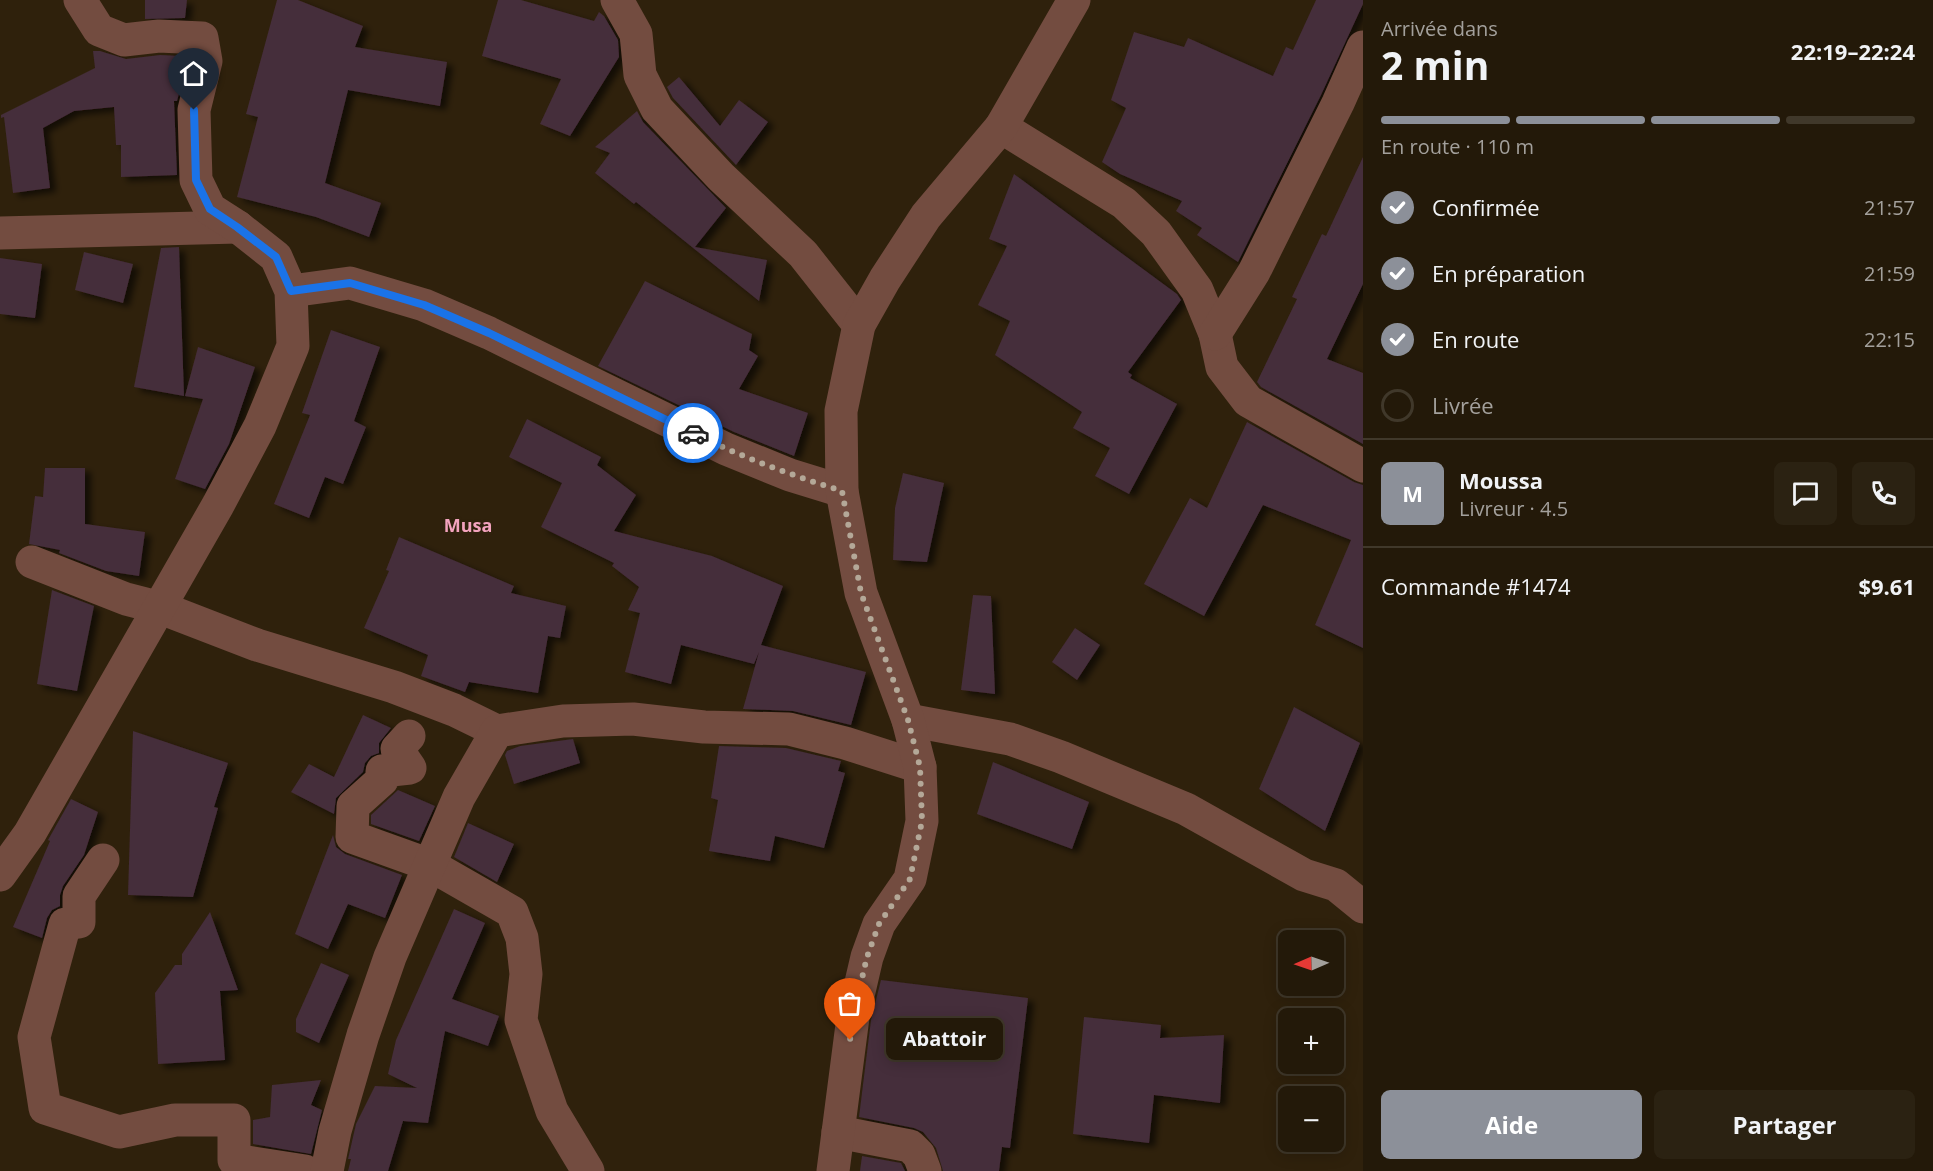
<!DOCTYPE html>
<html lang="fr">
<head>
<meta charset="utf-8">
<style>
  :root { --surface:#231909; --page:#2b2212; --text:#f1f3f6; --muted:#a3a09c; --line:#40382a; --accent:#8c9099 }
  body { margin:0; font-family:"Open Sans",sans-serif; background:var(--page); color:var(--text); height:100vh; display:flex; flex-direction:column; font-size:22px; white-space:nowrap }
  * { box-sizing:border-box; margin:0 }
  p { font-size:20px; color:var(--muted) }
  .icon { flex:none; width:33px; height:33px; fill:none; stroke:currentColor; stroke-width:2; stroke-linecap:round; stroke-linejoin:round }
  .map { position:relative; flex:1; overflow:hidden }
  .panel { display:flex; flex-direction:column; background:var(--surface); width:570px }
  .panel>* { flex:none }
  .needle { width:39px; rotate:268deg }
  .tools { position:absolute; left:1278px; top:930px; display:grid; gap:12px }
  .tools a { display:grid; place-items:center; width:66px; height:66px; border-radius:9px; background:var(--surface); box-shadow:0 3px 15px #0003,0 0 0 2px var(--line); font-size:30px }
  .pin { position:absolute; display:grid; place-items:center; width:51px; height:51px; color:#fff; margin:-62px -26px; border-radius:50% 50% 50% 0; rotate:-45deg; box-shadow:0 0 6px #0007 }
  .pin .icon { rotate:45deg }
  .courier { position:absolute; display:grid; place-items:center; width:60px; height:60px; margin:-30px; border:4px solid #1a73e8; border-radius:50%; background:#fff; color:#222; box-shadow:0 2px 8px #0007 }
  .bubble { position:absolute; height:42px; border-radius:9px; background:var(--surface); box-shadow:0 3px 15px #0003,0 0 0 2px var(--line); font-size:20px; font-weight:700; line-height:42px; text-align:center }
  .headline em { font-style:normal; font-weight:700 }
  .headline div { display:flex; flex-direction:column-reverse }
  .headline { display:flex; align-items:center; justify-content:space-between; height:102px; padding:0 18px }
  h1 { font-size:39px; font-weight:700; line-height:45px }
  .bar { display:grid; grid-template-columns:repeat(4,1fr); gap:9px 6px; align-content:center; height:72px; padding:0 18px }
  .bar i { height:8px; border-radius:4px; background:var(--line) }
  .bar .active { background:var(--accent) }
  .bar p { grid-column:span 4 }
  .line { display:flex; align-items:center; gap:15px; padding:0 18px; border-top:2px solid var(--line) }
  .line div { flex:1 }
  .round { display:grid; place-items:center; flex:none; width:63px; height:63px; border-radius:9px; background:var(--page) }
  ol { padding:0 18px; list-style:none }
  li { display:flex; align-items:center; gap:18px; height:66px }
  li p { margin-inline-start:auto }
  li .icon { padding:6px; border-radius:50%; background:var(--accent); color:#fff; stroke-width:4 }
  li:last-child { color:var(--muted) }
  li i { width:33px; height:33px; border:3px solid var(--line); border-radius:50% }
  .action { display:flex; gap:12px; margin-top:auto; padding:12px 18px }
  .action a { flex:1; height:69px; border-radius:9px; background:var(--accent); color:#fff; font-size:24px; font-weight:700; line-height:69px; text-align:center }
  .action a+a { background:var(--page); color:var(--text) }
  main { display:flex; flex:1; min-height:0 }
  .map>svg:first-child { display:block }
  .building { fill:#452d3a; filter:url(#shadow) }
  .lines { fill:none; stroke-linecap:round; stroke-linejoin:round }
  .minor { stroke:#734c40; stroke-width:33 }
  .done { stroke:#b4a898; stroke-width:6; stroke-dasharray:0 10.8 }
  .route { stroke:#1a73e8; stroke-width:8 }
  .labels { text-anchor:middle; stroke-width:5; stroke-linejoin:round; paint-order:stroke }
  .neighbourhood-label { font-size:18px; font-weight:bold; fill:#f3a3be; stroke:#2f210c }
</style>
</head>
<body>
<main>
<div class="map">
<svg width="1363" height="1171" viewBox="0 0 1363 1171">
  <defs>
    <filter id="shadow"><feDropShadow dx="6" dy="4" stdDeviation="3" flood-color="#0009"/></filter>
  </defs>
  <rect width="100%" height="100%" fill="#2f210c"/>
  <!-- building -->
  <g class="building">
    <path d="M145,0h42l-2,18 -40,1z"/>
    <path d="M277,0h21l65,26 -8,21 92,15 -7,44 -92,-16 -23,93 56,20 -12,34 -53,-20 -79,-20 21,-80 -12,-3z"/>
    <path d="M498,0h23l73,21 5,-9 5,4 14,24 1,17 -49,79 -30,-12 21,-45 -79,-23z"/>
    <path d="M1316,0h47v4l-42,91 -83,167 -41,-27 5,-7 -26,-17 6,-10 -62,-27 -18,-12 24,-54 -15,-8 23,-68 50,15 4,-9 85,38 13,-29 7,3z"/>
    <path d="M93,51h7l26,8 34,-4 22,1 -2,34 -3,11h-3l3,74 -56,2v-32h-5l-2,-38 -40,4 -31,17 7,60 -37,5 -9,-76 -3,1v-3l94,-47z"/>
    <path d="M679,77l41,49 19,-26 29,22 -32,43 -63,-67 -6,-11z"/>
    <path d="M637,111l6,11 83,86 -31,39 72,13 -8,41 -123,-99 -2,2 -39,-31 15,-20 -15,-6z"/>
    <path d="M1363,157v127l-36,75 36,14v71l-102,-57 -4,-5 40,-83 -5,-2 30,-63 4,2z"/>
    <path d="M1014,174l163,120 4,6 -53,72 4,3 -2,3 47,26 -48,90 -34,-18 15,-28 -37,-20 9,-16 -87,-57 15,-34 -32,-16 29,-59 -18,-7z"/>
    <path d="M179,247l5,149 -50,-9 27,-139z"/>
    <path d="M84,252l49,12 -10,39 -48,-13z"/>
    <path d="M0,258l42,6 -7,54 -35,-4z"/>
    <path d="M645,281l107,53 -3,16 9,6 -19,33 69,24 -14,43 -60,-24 -136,-66z"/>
    <path d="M331,330l49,17 -26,74 12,6 -23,57 -18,-7 -16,41 -35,-14 36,-89 -8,-2z"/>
    <path d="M198,347l57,20 -26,77 -24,45 -30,-10 28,-80 -18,-3z"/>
    <path d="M527,419l74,38 -4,8 39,30 -22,36 98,25 71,30 -22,59 105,27 -15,53 -58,-14 -50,-2 16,-57 -5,12 -73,-19 -10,39 -46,-12 15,-59 -12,-3 11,-23 -27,-21 2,-3 -73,-36 21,-44 -53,-26z"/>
    <path d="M1247,422l107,60 9,3v163l-48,-23 36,-85 -88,-35 -59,111 -60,-32 46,-86 17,10z"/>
    <path d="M45,468h40v56l60,8 -6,44 -33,-5 -47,-18 1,-3 -31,-6 6,-48 8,1z"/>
    <path d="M903,473l41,10 -17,79 -34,-2 2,-52z"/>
    <path d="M399,537l115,49 -3,7 55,13 -6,32 -12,-2 -10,57 -69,-11 -4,10 -44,-16 7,-21 -64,-27 25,-57 -3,-1z"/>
    <path d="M52,590l42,16 -17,85 -40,-7z"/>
    <path d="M973,595l18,1 4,98 -34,-4z"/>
    <path d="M1075,628l25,17 -23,35 -25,-18z"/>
    <path d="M1294,707l66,36 -35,88 -66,-42z"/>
    <path d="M363,715l28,13 -12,15v10l-8,3 -6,7 -2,9 -27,26 -2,16 -43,-22 18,-28 25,13z"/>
    <path d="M133,731l95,32 -14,44 4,1 -25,89 -65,-2z"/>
    <path d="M573,739l7,24 -66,21 -9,-29 2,-4 13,-5z"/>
    <path d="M719,746l67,2 55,13 -3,10 7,2 -21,75 -49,-12 -5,25 -61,-10 9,-51 -7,-2z"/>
    <path d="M993,762l96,40 -17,47 -95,-35z"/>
    <path d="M398,790l37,16 -16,35 -48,-17v-9z"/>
    <path d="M71,799l27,13 -14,43 -21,31 -3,9v11l-8,4 -5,8 -5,20 -29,-11 37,-86 -2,-1z"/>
    <path d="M468,823l46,21 -17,38 -43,-25z"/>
    <path d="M333,835l3,12 9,7 57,21 -17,43 -37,-14 -20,45 -33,-15z"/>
    <path d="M454,909l31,14 -33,76 47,17 -11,30 -43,-15 -17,92 -25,-2 -15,50h-40l3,-12h-3l8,-35 19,-38 42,2 -29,-14 8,-34z"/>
    <path d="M210,912l28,78 -18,1 5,69 -67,4 -3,-71 20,-28h7v-11z"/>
    <path d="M321,963l28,12 -30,68 -23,-11v-13z"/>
    <path d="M881,980l147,18 -18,150 -8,-1 -3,24h-56l-7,-23 -13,-16 -9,-4 -55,-11 12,-97z"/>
    <path d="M1084,1017l77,8 -1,13 64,-3 -4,68 -66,-8 -5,48 -76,-9z"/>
    <path d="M321,1080l-10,25 11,5 -11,44 -58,-10v-24l17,-3 2,-32z"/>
    <path d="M862,1156l39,7 4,8h-45z"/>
  </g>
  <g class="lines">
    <!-- minor -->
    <g class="minor">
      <path d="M617,0l19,34 4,41 17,34 64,68 82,77 56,71"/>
      <path d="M1001,127l123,76 32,30 41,57 18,44 7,33 26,34 115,65"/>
      <path d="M0,233l238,-6"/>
      <path d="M291,291l59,-8 74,22 65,28 237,116 64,26 52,16"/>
      <path d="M1215,334l39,-62 84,-169 25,-56"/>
      <path d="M32,562l94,37 35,9 96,37 137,42 60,23 43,21"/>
      <path d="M908,720l102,19 51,18 125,52 118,66 32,10 27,22"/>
      <path d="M409,736l-12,13 13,19 -28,3v9l-29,26 -1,31 78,28 82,47 10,26 4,36 -5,46 31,91 36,60"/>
      <path d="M103,860l-24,36v26l-14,2 -31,113 11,71 74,24 56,-12h59v40l71,11"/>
      <path d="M0,875l30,-42 188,-328 42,-79 33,-80 -2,-55 -15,-34 -38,-30 -28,-18 -14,-29 -2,-70 12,-49 -4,-23 -43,-2 -35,4 -25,-10 -19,-30"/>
      <path d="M838,1132l72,14 9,9 6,16"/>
      <path d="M327,1171l8,-40 28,-96 27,-78 69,-160 38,-66 66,-10 70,-2 71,8 85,2 56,14 75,24"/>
      <path d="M833,1171l20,-154 14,-60 12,-33 31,-45 12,-58 -2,-54 -12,-47 -47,-127 -19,-102 -1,-80 18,-86 26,-46 41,-63 75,-89 73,-127"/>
    </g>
  </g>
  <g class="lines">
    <!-- done -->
    <path class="done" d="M693,433c48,24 98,42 149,58l19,102 47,127 12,47 2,54 -12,58 -31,45 -12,33 -14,60 -3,23"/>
    <!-- route -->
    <path class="route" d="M194,110l2,70 14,29 27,18 39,30 15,34 59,-8 74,22 65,28 204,100"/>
  </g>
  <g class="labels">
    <!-- neighbourhood labels -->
    <g class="neighbourhood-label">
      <text x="468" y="532">Musa</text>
    </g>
  </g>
</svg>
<div class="tools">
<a><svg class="needle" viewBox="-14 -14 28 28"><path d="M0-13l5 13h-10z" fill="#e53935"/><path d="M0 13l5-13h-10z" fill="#a3a09c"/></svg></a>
<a>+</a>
<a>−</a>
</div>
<div class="pin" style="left:850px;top:1040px;background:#ea580c"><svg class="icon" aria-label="bag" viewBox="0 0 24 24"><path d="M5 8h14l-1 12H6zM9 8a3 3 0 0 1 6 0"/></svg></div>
<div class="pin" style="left:194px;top:110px;background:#1f2937"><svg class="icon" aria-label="home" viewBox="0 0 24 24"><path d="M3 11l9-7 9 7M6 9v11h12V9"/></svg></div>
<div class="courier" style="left:693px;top:433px"><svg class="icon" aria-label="car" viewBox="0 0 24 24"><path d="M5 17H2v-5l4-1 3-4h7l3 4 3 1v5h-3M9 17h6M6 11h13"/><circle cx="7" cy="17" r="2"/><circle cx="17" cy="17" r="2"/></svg></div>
<div class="bubble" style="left:886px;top:1018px;width:117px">Abattoir</div>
</div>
<section class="panel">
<div class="headline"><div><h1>2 min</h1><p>Arrivée dans</p></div><em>22:19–22:24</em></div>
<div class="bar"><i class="active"></i><i class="active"></i><i class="active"></i><i></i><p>En route · 110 m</p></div>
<ol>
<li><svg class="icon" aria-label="check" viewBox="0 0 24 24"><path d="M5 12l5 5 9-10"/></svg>Confirmée<p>21:57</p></li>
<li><svg class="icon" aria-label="check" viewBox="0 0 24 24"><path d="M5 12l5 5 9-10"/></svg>En préparation<p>21:59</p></li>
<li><svg class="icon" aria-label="check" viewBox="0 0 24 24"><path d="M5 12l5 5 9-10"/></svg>En route<p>22:15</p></li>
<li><i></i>Livrée</li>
</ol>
<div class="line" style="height:108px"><b class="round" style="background:var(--accent);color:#fff">M</b><div><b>Moussa</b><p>Livreur · 4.5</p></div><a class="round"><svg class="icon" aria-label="chat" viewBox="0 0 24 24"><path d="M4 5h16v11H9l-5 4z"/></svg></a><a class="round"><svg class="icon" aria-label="phone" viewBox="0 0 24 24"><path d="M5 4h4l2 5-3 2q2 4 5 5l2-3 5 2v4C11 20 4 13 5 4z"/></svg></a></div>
<div class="line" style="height:78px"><div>Commande #1474</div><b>$9.61</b></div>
<div class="action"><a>Aide</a><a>Partager</a></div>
</section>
</main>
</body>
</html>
